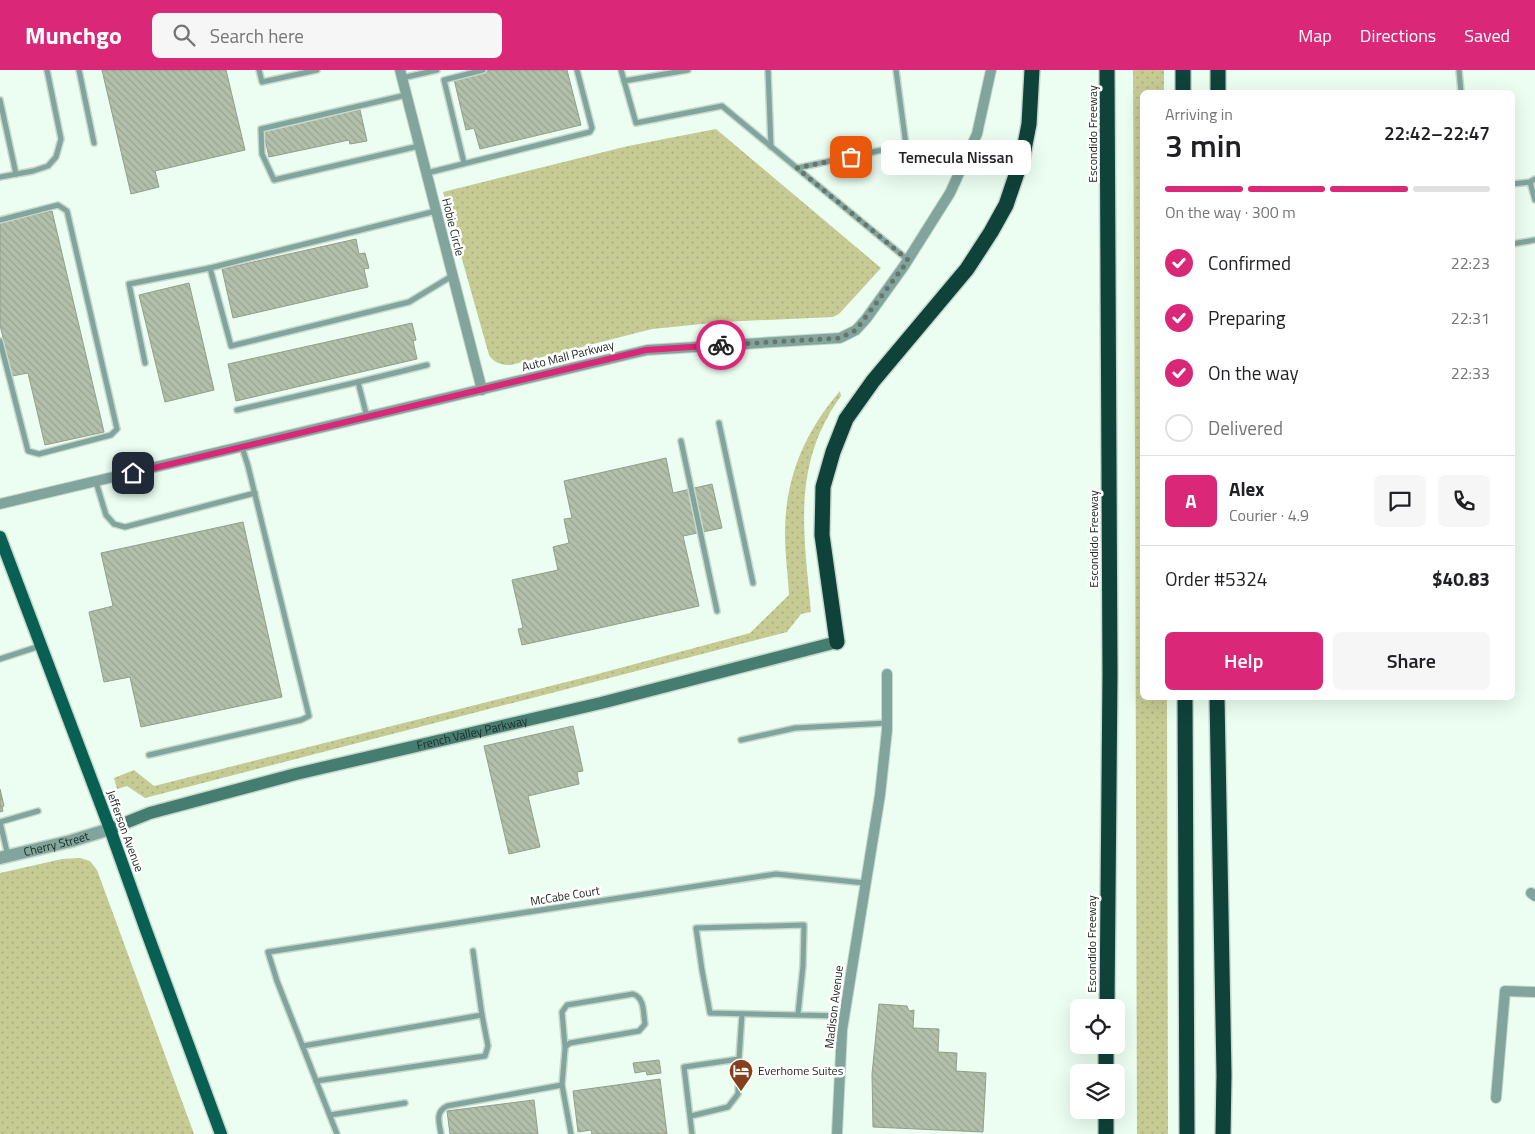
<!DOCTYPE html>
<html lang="en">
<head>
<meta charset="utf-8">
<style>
  :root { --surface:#fff; --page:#f6f6f6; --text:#202124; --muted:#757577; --line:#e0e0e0; --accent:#db2777 }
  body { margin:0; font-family:"Titillium Web",sans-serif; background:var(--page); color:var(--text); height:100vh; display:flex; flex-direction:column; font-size:19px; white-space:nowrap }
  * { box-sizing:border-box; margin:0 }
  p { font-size:16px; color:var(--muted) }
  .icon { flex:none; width:28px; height:28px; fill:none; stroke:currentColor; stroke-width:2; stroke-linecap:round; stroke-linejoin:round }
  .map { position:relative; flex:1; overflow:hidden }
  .drawer { position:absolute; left:1140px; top:20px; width:375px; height:610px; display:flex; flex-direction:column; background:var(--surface); border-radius:8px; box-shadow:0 5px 20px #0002 }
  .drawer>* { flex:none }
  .fabs { position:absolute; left:1070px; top:929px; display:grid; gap:10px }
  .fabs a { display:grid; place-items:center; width:55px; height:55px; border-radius:8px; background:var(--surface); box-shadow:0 5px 20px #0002; font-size:25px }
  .pin { position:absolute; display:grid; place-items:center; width:42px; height:42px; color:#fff; margin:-21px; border-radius:10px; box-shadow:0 2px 8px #0006 }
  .courier { position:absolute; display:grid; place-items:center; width:50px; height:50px; margin:-25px; border:4px solid #db2777; border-radius:50%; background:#fff; color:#222; box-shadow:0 1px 6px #0007 }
  .bubble { position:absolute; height:35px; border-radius:8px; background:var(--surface); box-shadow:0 5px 20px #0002; font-size:16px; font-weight:600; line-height:35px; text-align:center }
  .overview em { font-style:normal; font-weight:600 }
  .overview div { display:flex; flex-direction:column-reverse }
  .overview { display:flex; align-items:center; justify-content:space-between; height:85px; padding:0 25px }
  h1 { font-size:32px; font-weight:600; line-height:38px }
  .bar { display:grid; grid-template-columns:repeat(4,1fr); gap:8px 5px; align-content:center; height:60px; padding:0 25px }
  .bar i { height:6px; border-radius:4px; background:var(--line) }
  .bar .active { background:var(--accent) }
  .bar p { grid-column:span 4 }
  .line { display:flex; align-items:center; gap:12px; padding:0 25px; border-top:1px solid var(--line) }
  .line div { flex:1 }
  .round { display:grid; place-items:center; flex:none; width:52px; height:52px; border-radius:8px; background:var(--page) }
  ol { padding:0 25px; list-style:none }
  li { display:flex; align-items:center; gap:15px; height:55px }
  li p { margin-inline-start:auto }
  li .icon { padding:5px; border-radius:50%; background:var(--accent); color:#fff; stroke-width:4 }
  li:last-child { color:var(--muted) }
  li i { width:28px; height:28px; border:2px solid var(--line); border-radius:50% }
  .button { display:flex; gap:10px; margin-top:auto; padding:10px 25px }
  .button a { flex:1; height:58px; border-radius:8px; background:var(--accent); color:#fff; font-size:20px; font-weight:600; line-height:58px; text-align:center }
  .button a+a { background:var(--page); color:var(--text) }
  header { display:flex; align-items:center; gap:30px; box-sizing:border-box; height:70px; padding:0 25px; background:var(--accent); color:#fff }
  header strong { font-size:24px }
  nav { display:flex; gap:28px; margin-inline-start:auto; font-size:18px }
  .search { width:350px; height:45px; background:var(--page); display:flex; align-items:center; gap:12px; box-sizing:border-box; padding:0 18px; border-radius:8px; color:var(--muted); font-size:19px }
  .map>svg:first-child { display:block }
  .grass { fill:url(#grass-dots) }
  .building { fill:url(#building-back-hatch); stroke:#929f8a }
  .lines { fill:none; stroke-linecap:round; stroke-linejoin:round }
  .service-casing { stroke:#c7d8cc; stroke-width:8 }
  .minor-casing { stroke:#c7d8cc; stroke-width:12 }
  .tertiary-casing { stroke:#c7d8cc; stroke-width:15 }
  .secondary-casing { stroke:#c7d8cc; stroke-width:15 }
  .primary-casing { stroke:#c7d8cc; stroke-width:15 }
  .motorway-casing { stroke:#c7d8cc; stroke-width:18 }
  .service { stroke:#81a59d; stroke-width:5 }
  .minor { stroke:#81a59d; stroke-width:10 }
  .tertiary { stroke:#81a59d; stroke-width:12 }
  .secondary { stroke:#457d71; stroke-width:12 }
  .primary { stroke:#086053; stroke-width:12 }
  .motorway { stroke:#0f4239; stroke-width:15 }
  .done { stroke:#68756c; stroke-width:5; stroke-dasharray:0 9 }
  .route { stroke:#db2777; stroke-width:6 }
  .labels { text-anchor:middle; stroke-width:5; stroke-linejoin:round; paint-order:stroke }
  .street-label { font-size:12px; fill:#222b25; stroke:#fff }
  .poi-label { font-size:12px; fill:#222b25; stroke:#fff; text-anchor:start }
</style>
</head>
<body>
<header>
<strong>Munchgo</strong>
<div class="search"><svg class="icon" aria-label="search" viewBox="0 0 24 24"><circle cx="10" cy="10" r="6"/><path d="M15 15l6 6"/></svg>Search here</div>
<nav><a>Map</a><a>Directions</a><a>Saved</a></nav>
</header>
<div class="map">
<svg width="1535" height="1064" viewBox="0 0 1535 1064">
  <defs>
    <pattern id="grass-dots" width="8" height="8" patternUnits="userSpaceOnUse" patternTransform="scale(1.25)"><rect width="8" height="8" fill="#c6cb94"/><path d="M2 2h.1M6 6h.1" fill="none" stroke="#aaae7f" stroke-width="1.8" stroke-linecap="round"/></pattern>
    <pattern id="building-back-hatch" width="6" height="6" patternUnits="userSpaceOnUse" patternTransform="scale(1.25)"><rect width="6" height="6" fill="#b2bfaa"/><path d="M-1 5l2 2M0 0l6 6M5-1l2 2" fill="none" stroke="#99a492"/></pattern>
  </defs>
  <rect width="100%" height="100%" fill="#ebfef1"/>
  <!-- grass -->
  <g class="grass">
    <path d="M1133,0h31v22h-22v606h25l1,436h-31l-2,-675z"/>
    <path d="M716,59l165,139 -42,46 -6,3 -111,5 -70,7 -141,36c-10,0 -17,-2 -22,-10l-46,-163 185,-46z"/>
    <path d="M840,321l1,5c-50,69 -37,137 -30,216l-10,2 -14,18 -642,166 -18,-12 -10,3 -3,-11 20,-8 20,16 440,-111 156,-42 39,-38c-1,-20 -4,-41 -4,-61 0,-56 19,-101 55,-143z"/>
    <path d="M80,788l10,3 7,9 97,264h-194v-261l62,-14z"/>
  </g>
  <!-- building -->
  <g class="building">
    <path d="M102,0h124l19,80 -90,21 4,16 -28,7z"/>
    <path d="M491,0h76l14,55 -101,24 -6,-21 -8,2 -12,-51z"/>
    <path d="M360,40l7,31 -17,3 -1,-4 -80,17 -6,-27z"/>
    <path d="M52,141l52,221 -59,13 -17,-72 -16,3 -12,-51v-103z"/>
    <path d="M356,169l3,15 6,-1 4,15 -5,1 4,18 -135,31 -11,-49z"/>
    <path d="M189,213l25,107 -49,12 -26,-107z"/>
    <path d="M412,253l4,17 -3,1 4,18 -181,42 -8,-37z"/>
    <path d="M666,388l7,35 39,-9 10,44 -39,8 16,70 -177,39 -4,-16 5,-1 -11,-48 46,-10 -5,-23 16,-4 -5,-24 8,-1 -8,-37z"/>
    <path d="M243,452l39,175 -141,30 -11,-50 -26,5 -15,-70 24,-6 -12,-53z"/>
    <path d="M573,656l10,45 -6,1 2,12 -51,12 12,51 -31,7 -25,-108z"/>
    <path d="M0,719l4,17 -2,1 1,4 -3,1z"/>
    <path d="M879,934l28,2 2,5 5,-1 -1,18 26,1 -1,23 19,1 -1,18 30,2 -3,59 -110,-5 -1,-53z"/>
    <path d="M659,990l2,13 -14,2 -1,-4 -11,2 -2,-10z"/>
    <path d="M660,1009l7,55h-75l-1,-4 -13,2 -5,-41z"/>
    <path d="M534,1030l4,34h-88l-3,-23z"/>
  </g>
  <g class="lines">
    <defs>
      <g id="service">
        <path d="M79,0l15,73"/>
        <path d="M259,0l3,12 55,-12"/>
        <path d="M621,0l15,53 86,-17 186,154"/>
        <path d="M768,0l3,77"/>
        <path d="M896,0l10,75 53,27"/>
        <path d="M1459,0l2,22"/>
        <path d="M402,8l35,-8"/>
        <path d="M624,11l64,-11"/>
        <path d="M406,25l-145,34 1,25 12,26 145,-34"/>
        <path d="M0,30l16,74"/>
        <path d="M464,93l-20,-83 39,-10"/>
        <path d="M797,98l109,-23"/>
        <path d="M427,103l163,-41 2,-4 -15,-58"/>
        <path d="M0,107l33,-6 15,-5 8,-9 5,-18 -14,-69"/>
        <path d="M1530,112l5,18"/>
        <path d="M1512,114l18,-2 5,-3"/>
        <path d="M436,141l-226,57 21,78 178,-44 43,-26"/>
        <path d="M0,150l58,-15 9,6 50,218 -6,6 -72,19 -11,-3 -28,-110"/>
        <path d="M1512,174l23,-4"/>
        <path d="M145,293l-16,-79 81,-16"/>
        <path d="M237,340l121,-28"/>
        <path d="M367,347l-9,-35 69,-17"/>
        <path d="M719,353l34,160"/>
        <path d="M681,371l36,170"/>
        <path d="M96,412l10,33 8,9 11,3 130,-34"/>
        <path d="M0,589l40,-13"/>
        <path d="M741,670l54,-12 92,-5"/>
        <path d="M149,685l152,-35 8,-4 -61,-250 -6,-19"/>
        <path d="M0,752l38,-11"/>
        <path d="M0,752l8,34"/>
        <path d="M798,944l5,-48 1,-41 -108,3 6,42 8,43 134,3"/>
        <path d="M303,976l179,-31 -9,-64"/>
        <path d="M565,977l5,-4 69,-12 6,-7c-2,-11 0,-26 -12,-30l-66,11 -5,7 3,35v2l-3,36 9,49"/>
        <path d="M316,1011l169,-25 3,-10 -6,-31"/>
        <path d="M330,1045l75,-12"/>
        <path d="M691,1046l37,-9 10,-13 1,-35"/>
        <path d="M337,1064l-60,-153 -9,-29 508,-78 89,9"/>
        <path d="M441,1064c-2,-12 -6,-22 6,-28l115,-21"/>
        <path d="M692,1064l-8,-67 55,-8 3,-45"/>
      </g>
      <g id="minor">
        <path d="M400,0l82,320"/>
        <path d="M0,434l647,-154 193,-12 16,-8 10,-11 38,-53 46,-73 27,-59 14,-64"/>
        <path d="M1531,823l4,3"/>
        <path d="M1496,1028l9,-107 30,1"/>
        <path d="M837,1064l5,-104 38,-235 7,-65v-56"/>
      </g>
      <g id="tertiary">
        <path id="s1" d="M0,788l71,-17 39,-12"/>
      </g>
      <g id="secondary">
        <path id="s2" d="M110,759l40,-16 146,-39 305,-71 236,-61"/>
      </g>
      <path id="primary" d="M0,467l110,292 36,101 75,204"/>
      <g id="motorway">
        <path d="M1183,0v22"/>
        <path d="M1218,0v22"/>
        <path d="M837,572l-15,-107 1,-48 10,-35 13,-33 27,-38 94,-112 24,-37 15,-27 17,-50 6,-31 3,-54"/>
        <path d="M1185,628l2,436"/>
        <path d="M1217,628l7,377 -1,59"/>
        <path d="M1107,938l3,-335 -3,-603"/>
        <path d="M1106,1002v-27"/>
        <path d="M1106,1064v-24"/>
      </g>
    </defs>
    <!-- service casing -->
    <use href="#service" class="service-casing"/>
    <!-- minor casing -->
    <use href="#minor" class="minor-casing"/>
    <!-- tertiary casing -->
    <use href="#tertiary" class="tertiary-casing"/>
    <!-- secondary casing -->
    <use href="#secondary" class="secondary-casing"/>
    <!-- primary casing -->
    <use href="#primary" class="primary-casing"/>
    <!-- motorway casing -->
    <use href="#motorway" class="motorway-casing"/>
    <!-- service -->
    <use href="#service" class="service"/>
    <!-- minor -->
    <use href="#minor" class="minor"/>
    <!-- tertiary -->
    <use href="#tertiary" class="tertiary"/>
    <!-- secondary -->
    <use href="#secondary" class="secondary"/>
    <!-- primary -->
    <use href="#primary" class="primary"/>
    <!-- motorway -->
    <use href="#motorway" class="motorway"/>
  </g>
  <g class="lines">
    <!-- done -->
    <path class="done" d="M721,275l119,-7 16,-8 48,-64 4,-6 -111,-92 54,-11"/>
    <!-- route -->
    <path class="route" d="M133,403l513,-123 75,-5"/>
  </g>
  <!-- icons -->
  <defs>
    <symbol id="hotel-pin" viewBox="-11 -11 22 30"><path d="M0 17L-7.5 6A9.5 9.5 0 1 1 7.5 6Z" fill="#87401d" stroke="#fff"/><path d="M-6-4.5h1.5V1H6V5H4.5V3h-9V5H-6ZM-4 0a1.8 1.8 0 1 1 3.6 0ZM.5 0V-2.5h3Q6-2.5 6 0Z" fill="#fff"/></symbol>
  </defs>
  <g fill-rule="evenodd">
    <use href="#hotel-pin" x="727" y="987" width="28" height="38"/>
  </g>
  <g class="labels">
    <!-- street labels -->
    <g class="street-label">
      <text transform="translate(1093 64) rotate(-90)" y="4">Escondido Freeway</text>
      <text transform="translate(453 157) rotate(76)" y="4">Hobie Circle</text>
      <text transform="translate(568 286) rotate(-14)" y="4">Auto Mall Parkway</text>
      <text transform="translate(1094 469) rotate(-90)" y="4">Escondido Freeway</text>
      <text dy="4" stroke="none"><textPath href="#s2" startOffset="375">French Valley Parkway</textPath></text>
      <text transform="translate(125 761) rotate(70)" y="4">Jefferson Avenue</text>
      <text dy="4" stroke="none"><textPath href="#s1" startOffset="58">Cherry Street</textPath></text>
      <text transform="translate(565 826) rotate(-9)" y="4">McCabe Court</text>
      <text transform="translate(1092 874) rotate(-90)" y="4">Escondido Freeway</text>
      <text transform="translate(834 937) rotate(-83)" y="4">Madison Avenue</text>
    </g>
    <!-- poi labels -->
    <g class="poi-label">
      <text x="758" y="1005">Everhome Suites</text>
    </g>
  </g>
</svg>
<div class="fabs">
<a><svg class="icon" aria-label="locate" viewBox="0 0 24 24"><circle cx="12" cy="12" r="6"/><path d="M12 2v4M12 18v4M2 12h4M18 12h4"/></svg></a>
<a><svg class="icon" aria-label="layers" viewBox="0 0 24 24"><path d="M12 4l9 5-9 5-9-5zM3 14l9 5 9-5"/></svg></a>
</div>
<div class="pin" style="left:851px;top:87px;background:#ea580c"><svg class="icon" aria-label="bag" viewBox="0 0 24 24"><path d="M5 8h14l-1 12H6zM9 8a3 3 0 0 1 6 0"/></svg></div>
<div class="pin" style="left:133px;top:403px;background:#1f2937"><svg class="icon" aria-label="home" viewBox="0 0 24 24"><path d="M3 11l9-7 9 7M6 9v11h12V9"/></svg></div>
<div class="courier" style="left:721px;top:275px"><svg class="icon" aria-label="bike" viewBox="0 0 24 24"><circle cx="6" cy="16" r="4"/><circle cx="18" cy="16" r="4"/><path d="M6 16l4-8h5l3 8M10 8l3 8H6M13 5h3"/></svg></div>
<div class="bubble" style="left:881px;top:70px;width:150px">Temecula Nissan</div>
<section class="drawer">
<div class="overview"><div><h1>3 min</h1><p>Arriving in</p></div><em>22:42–22:47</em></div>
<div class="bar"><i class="active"></i><i class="active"></i><i class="active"></i><i></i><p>On the way · 300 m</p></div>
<ol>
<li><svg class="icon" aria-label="check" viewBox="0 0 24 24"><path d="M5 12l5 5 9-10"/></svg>Confirmed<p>22:23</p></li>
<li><svg class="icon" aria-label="check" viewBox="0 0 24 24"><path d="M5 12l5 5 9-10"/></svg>Preparing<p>22:31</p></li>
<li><svg class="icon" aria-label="check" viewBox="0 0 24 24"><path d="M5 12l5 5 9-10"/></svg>On the way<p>22:33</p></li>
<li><i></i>Delivered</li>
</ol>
<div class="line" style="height:90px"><b class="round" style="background:var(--accent);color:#fff">A</b><div><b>Alex</b><p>Courier · 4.9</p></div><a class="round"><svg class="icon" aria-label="chat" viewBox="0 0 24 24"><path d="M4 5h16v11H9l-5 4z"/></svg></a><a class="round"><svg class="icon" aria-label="phone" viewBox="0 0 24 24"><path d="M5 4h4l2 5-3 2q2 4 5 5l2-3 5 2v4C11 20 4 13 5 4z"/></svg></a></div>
<div class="line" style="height:65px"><div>Order #5324</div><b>$40.83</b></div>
<div class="button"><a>Help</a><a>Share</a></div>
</section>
</div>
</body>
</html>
